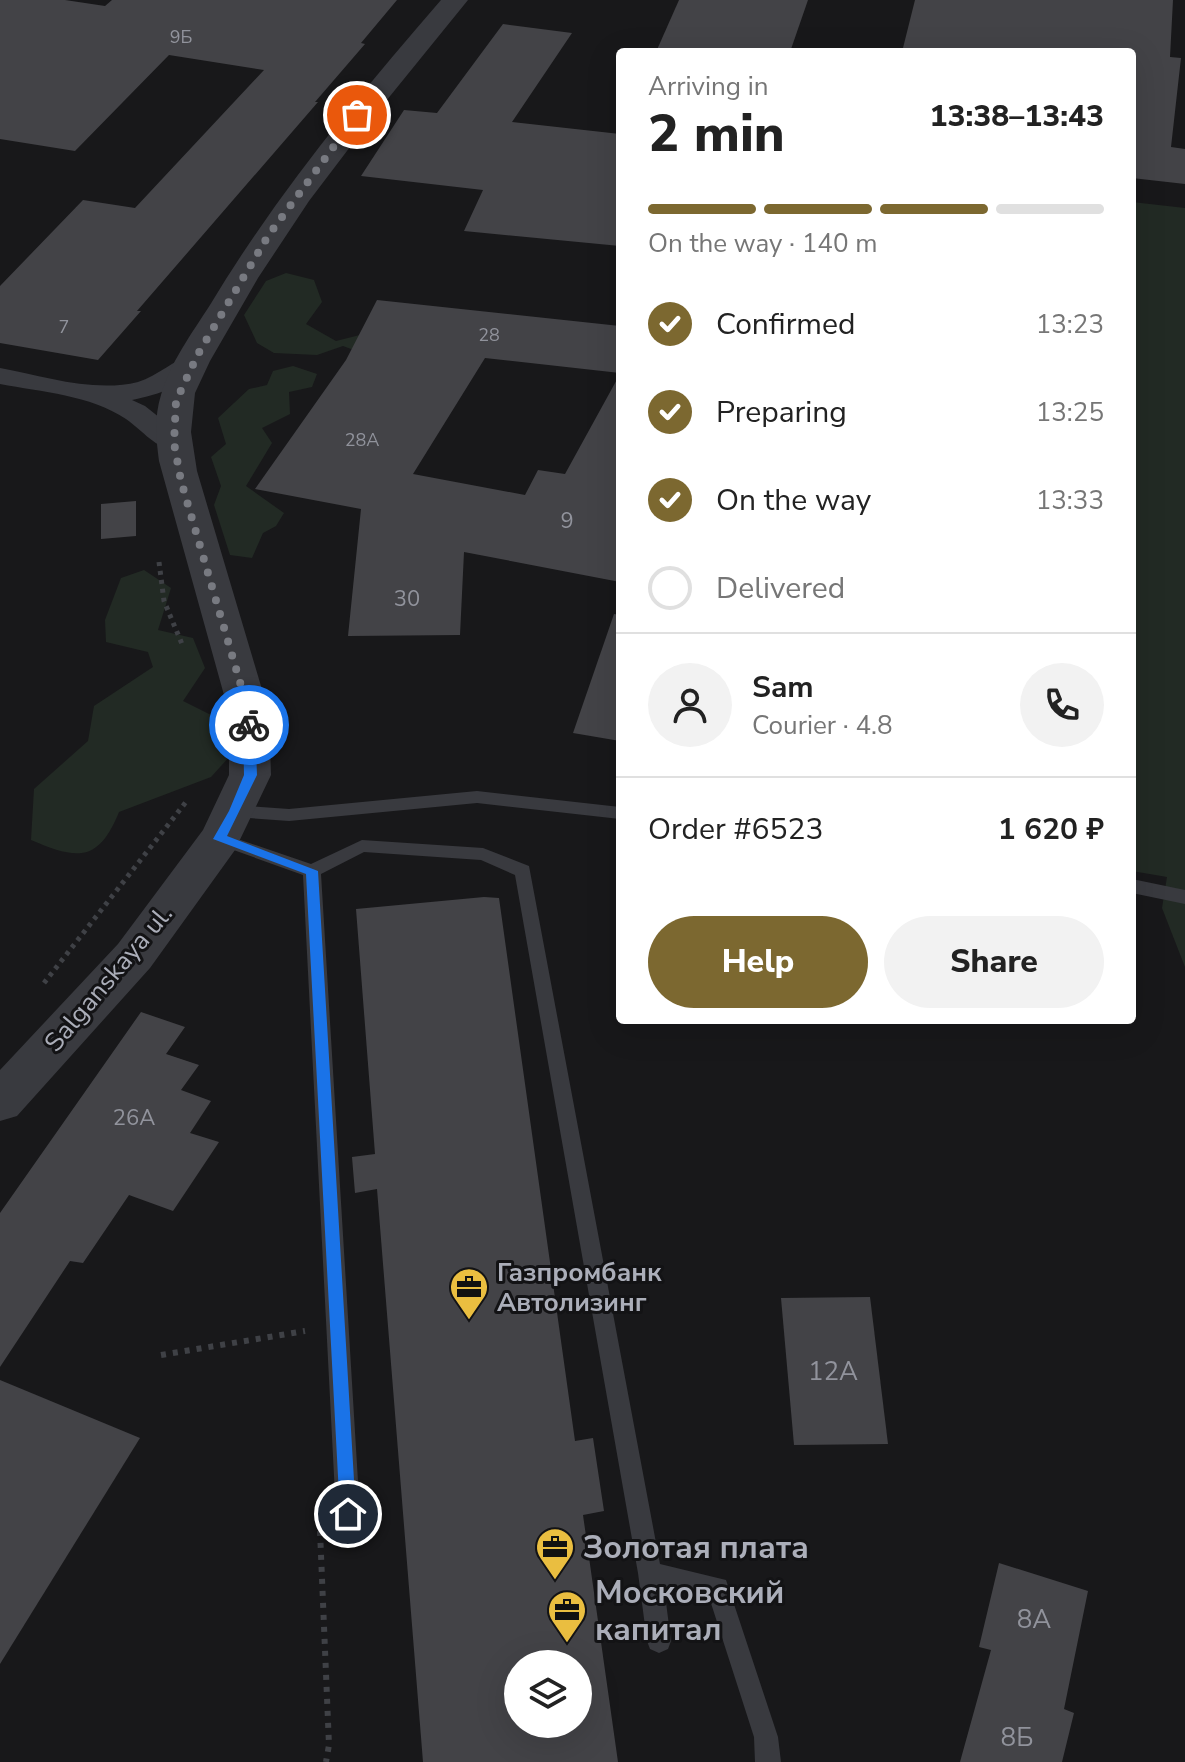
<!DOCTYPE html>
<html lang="en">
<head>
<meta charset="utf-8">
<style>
  :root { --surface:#fff; --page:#f2f2f2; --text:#222; --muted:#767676; --line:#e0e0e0; --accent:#7c6830 }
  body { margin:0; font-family:"Nunito Sans",sans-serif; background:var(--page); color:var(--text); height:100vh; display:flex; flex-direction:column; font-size:30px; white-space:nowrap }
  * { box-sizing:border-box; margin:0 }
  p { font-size:26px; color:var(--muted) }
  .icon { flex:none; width:44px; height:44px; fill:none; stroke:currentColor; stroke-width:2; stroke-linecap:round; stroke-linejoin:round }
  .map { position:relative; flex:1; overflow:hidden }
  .panel { position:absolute; left:616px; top:48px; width:520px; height:976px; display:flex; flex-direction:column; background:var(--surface); border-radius:8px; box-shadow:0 8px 32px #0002 }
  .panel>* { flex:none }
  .buttons { position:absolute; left:504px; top:1650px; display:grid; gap:16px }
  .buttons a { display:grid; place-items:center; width:88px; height:88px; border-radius:50%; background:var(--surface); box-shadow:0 8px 32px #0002; font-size:40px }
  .pin { position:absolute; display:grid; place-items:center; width:68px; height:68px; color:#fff; margin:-34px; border:4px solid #fff; border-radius:50%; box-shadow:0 2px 8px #0007 }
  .courier { position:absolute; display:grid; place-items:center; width:80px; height:80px; margin:-40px; border:6px solid #1a73e8; border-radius:50%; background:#fff; color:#222; box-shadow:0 2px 10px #0007 }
  .headline em { font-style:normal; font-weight:800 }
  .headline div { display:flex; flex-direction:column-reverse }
  .headline { display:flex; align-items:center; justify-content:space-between; height:136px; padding:0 32px }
  h1 { font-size:52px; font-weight:800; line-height:60px }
  .bar { display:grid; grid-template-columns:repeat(4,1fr); gap:12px 8px; align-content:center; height:96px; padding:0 32px }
  .bar i { height:10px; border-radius:6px; background:var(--line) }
  .bar .selected { background:var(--accent) }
  .bar p { grid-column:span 4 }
  .line { display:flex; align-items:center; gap:20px; padding:0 32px; border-top:2px solid var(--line) }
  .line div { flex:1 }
  .round { display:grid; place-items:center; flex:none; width:84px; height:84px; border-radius:42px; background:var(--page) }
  ol { padding:0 32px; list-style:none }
  li { display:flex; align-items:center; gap:24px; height:88px }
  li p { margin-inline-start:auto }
  li .icon { padding:8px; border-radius:50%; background:var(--accent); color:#fff; stroke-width:4 }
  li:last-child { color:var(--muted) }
  li i { width:44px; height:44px; border:4px solid var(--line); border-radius:50% }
  .cta { display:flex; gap:16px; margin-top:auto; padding:16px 32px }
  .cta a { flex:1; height:92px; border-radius:48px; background:var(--accent); color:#fff; font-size:32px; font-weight:800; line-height:92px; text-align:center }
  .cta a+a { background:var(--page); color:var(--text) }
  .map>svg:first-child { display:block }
  .green { fill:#222a24 }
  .building { fill:#434347; fill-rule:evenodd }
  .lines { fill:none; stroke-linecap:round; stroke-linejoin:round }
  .path-far1 { stroke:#3f4146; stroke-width:5; stroke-dasharray:4 5; stroke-linecap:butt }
  .path { stroke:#3f4146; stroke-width:6; stroke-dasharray:5 7; stroke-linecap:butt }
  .service { fill:#393a3f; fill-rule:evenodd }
  .minor { fill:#393a3f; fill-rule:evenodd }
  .tertiary { fill:#393a3f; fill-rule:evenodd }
  .route { fill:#1a73e8 }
  .done { stroke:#787a81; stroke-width:8; stroke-dasharray:0 14.4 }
  .labels { text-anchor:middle; stroke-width:6; stroke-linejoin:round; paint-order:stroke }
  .far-number-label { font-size:18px; fill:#91939c }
  .number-label { font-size:22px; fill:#91939c }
  .street-label { font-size:26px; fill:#abaeb9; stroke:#131315 }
  .poi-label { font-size:26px; font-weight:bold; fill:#abaeb9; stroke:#131315; text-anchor:start }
  .near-number-label { font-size:26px; fill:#91939c }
  .near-poi-label { font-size:32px; font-weight:bold; fill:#abaeb9; stroke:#131315; text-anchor:start }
</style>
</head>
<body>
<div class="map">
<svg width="1185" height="1762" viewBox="0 0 1185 1762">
  <rect width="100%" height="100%" fill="#18181a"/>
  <!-- green -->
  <g class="green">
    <path d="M1132,202l53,6v759l-23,-59 5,-31 -35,-6z"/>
    <path d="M286,273l28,7 8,22 -16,22 30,17 32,-8 2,23 -27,-10 -26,9 -43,-2 -17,-10 -13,-28 22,-34z"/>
    <path d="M293,366l24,8 -5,13 -23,5 1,22 -28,14 10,15 -26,43 38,27 -8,13 -13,7 -11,25 -22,-3 -16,-50 7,-19 -10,-29 15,-13 -8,-26 31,-29 18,-4 6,-14z"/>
    <path d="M144,570l27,18 -13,42 35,8 12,30 -22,33 52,26 5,18 -29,32 -92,35c-21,52 -43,47 -88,28l3,-51 54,-48 6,-35 59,-39 -5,-15 -42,-10 -1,-22 16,-42z"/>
  </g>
  <!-- building -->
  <g class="building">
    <path d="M0,0h65l40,6 7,-6h285l-36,43 4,1 -50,58h3l-181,209h4l-43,49 -98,-17v-57l83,-86 52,8 129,-138 -95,-15 -94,96 -75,-12z"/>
    <path d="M679,0h129l-18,52h-134z"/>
    <path d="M915,0h258l-3,57 11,1 -10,89 14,2v35l-53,-6v-126h-230z"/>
    <path d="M503,24l69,9 -60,89 108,12v112l-156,-15 19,-41 -122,-14 43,-66 33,3z"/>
    <path d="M377,300l243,26v47l-135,-15 -72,116 112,21 13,-25 27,4 55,-100v208l-156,-30 -4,83 -112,1 13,-127 -106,-20 91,-129z"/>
    <path d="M136,501v35l-35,3v-35z"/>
    <path d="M614,614l6,1v126l-47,-8z"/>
    <path d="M484,897l15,1 76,543 18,-3 11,73 -21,4 35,247h-195l-46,-573 -22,4 -3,-36 23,-3 -19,-245zM518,1664h60v60h-60z"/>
    <path d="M141,1012l44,15 -19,27 33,11 -18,25 30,11 -21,32 29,9 -46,69 -44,-16 -46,68 -13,-2 -70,106v-154z"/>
    <path d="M870,1297l18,147 -94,1 -13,-147z"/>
    <path d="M0,1380l140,58 -140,226z"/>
    <path d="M999,1563l89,28 -24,118 10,4 -12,49h-102l31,-112 -12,-3z"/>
  </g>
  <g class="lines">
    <!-- path-far1 -->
    <g class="path-far1">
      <path d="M159,562l5,39 18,43"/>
      <path d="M44,983l142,-181"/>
    </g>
    <!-- path -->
    <g class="path">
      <path d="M161,1355l144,-24"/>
      <path d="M320,1531l9,214 -3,17"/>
    </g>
    <!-- service -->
    <g class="service">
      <path d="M477,791l143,16v12l-143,-16 -188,18 -54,-4 -9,-6 9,-6 54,4z"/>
      <path d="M220,833l91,31 51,-24 121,8 46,18 131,698 66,16 52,157 3,25h-26l-1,-25 -45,-140 -45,-10 7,54 -3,8 -9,4 -9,-4 -3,-8 -9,-68 -123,-698 -34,-15 -117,-8 -43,22 39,640 -4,8 -8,3 -8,-3 -4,-8 -33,-639 -89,-32 -3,-4 3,-4z"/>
      <path d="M1132,879l53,11v14l-53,-11z"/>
    </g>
    <!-- minor -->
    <path class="minor" d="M194,354l10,2 4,6c-16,22 -51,33 -76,38l13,6 39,31 4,6 -4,6c-24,6 -39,-17 -58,-30 -36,-24 -84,-27 -126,-35v-16c43,8 94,25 138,14 20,-6 36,-23 56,-28z"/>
    <!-- tertiary -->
    <path class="tertiary" d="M441,0h27l-99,122 -60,79 -51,77 -48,83 -15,32 -4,39 6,39 72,242 2,62 -36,75 -85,118 -133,148 -17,5v-51l118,-126 85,-114 26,-55v-62l-70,-252c-3,-22 -5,-44 2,-66 9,-32 31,-62 49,-90 66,-110 147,-208 231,-305z"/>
  </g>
  <!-- route -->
  <path class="route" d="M249,721l6,4 2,50 -30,61 91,35 38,643 -8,7 -8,-7 -34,-640 -93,-35 16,-28 15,-36 -1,-50z"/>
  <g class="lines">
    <!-- done -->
    <path class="done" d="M249,725v-12l-68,-232 -7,-38 2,-42 22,-47 70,-118 89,-121"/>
  </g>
  <!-- icons -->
  <defs>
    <symbol id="office-pin" viewBox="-11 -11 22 30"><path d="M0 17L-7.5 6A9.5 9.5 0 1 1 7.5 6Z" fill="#eabe40" stroke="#131315"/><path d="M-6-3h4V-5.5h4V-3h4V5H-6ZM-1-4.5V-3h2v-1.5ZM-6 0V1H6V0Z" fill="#111"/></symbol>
  </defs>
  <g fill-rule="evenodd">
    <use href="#office-pin" x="447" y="1265" width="44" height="60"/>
    <use href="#office-pin" x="533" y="1525" width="44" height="60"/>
    <use href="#office-pin" x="545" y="1588" width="44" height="60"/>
  </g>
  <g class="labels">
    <!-- far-number labels -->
    <g class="far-number-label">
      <text x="181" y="43">9Б</text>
      <text x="64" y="333">7</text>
      <text x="489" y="341">28</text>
      <text x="362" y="446">28А</text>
    </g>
    <!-- number labels -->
    <g class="number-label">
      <text x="567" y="528">9</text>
      <text x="407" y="606">30</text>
      <text x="134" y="1125">26А</text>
    </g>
    <!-- street labels -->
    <g class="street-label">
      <text transform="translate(108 978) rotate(-50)" y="9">Salganskaya ul.</text>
    </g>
    <!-- poi labels -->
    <g class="poi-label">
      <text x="497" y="1281">Газпромбанк<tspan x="497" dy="30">Автолизинг</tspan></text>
    </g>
    <!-- near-number labels -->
    <g class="near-number-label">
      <text x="833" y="1380">12А</text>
      <text x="1034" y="1628">8А</text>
      <text x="1017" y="1746">8Б</text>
    </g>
    <!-- near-poi labels -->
    <g class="near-poi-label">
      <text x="583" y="1558">Золотая плата</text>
      <text x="595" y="1603">Московский<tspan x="595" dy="37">капитал</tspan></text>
    </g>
  </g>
</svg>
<div class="buttons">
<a><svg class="icon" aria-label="layers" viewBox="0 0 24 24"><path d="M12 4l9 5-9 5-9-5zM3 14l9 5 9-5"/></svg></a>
</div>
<div class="pin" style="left:357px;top:115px;background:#ea580c"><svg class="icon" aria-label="bag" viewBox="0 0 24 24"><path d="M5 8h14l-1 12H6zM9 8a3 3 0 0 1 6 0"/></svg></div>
<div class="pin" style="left:348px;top:1514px;background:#1f2937"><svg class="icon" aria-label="home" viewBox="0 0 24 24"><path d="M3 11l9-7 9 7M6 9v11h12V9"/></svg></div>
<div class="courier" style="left:249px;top:725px"><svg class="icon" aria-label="bike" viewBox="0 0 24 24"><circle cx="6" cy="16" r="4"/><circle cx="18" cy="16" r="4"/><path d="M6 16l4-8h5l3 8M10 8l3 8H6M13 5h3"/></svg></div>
<section class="panel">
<div class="headline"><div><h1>2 min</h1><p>Arriving in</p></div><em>13:38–13:43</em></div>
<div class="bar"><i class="selected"></i><i class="selected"></i><i class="selected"></i><i></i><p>On the way · 140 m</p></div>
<ol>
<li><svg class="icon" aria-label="check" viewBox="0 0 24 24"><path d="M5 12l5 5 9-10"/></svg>Confirmed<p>13:23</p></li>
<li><svg class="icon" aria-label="check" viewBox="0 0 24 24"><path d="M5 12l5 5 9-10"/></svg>Preparing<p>13:25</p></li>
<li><svg class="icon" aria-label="check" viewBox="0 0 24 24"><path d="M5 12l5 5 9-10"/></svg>On the way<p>13:33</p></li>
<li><i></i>Delivered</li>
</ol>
<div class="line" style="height:144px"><a class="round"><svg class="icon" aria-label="person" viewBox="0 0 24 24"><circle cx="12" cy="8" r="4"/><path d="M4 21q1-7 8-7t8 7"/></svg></a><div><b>Sam</b><p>Courier · 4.8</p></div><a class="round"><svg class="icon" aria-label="phone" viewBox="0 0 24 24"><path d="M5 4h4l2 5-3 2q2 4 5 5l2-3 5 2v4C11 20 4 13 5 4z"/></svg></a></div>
<div class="line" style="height:104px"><div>Order #6523</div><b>1 620 ₽</b></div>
<div class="cta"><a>Help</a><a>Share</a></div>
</section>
</div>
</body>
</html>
